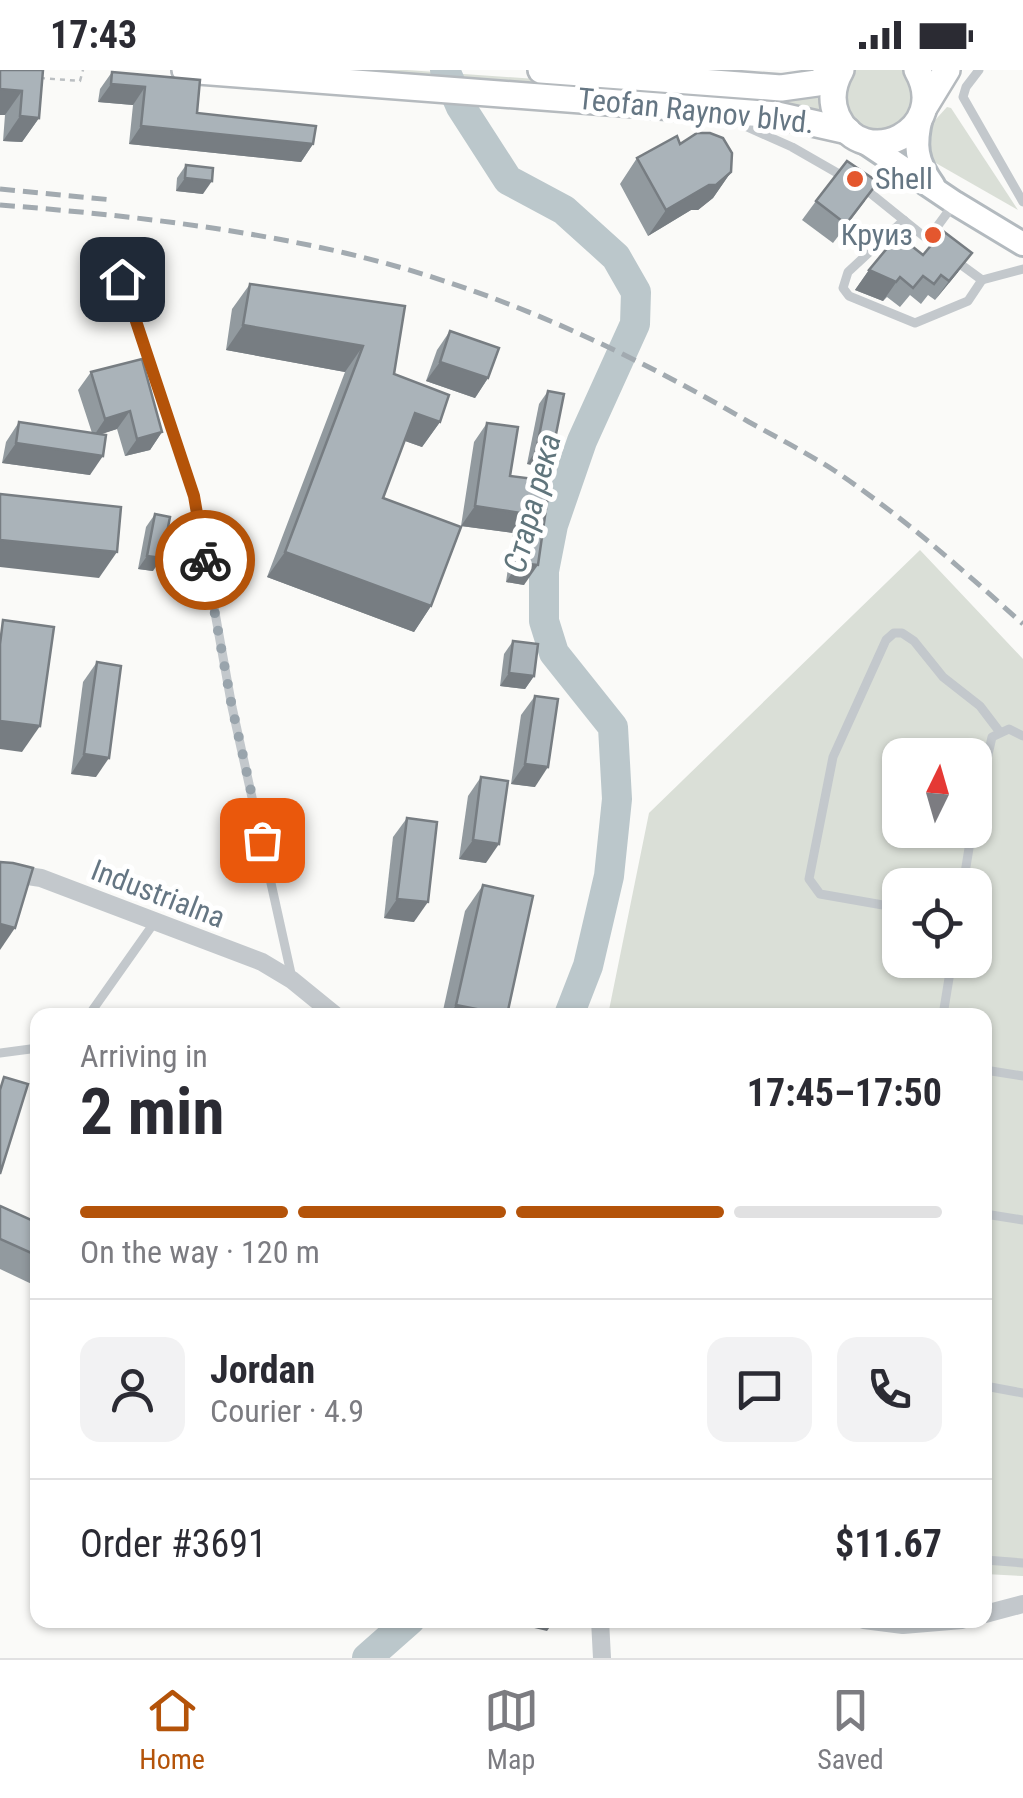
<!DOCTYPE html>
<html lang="en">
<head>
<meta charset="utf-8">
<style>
  :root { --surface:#fff; --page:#f2f2f3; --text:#2b2b33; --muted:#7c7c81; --line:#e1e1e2; --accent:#b45309 }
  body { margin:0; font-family:"Roboto Condensed",sans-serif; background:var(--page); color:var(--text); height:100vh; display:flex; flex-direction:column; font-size:38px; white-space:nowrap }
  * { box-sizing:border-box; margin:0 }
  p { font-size:32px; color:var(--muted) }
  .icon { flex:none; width:55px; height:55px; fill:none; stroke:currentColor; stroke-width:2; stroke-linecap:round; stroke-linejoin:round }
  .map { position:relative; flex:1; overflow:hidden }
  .panel { position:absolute; left:30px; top:938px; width:962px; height:620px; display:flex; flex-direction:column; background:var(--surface); border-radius:20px; box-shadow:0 2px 8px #0004 }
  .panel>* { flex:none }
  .needle { width:65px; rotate:5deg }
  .tools { position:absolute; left:882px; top:668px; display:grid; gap:20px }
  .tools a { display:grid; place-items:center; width:110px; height:110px; border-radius:20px; background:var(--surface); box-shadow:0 2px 8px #0004; font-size:50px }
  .pin { position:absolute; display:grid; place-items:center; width:85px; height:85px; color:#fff; margin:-42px; border-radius:20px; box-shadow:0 5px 15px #0006 }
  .courier { position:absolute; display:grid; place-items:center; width:100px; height:100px; margin:-50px; border:8px solid #b45309; border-radius:50%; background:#fff; color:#222; box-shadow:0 2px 12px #0007 }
  .headline em { font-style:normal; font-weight:700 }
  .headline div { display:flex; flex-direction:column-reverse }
  .headline { display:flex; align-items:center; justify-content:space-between; height:170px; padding:0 50px }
  h1 { font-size:65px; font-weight:700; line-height:75px }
  .bar { display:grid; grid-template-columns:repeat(4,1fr); gap:15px 10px; align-content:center; height:120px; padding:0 50px }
  .bar i { height:12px; border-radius:8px; background:var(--line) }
  .bar .active { background:var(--accent) }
  .bar p { grid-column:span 4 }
  .line { display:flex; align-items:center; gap:25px; padding:0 50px; border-top:2px solid var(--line) }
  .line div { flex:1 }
  .round { display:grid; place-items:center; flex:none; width:105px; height:105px; border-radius:20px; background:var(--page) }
  .status { display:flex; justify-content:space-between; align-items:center; height:70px; padding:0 50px; background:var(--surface); direction:ltr }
  .status svg { height:28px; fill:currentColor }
  .tabs { display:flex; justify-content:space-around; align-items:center; height:140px; border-top:2px solid var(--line); background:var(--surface); font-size:28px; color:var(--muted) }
  .tabs a { display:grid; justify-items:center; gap:5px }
  .tabs .active { color:var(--accent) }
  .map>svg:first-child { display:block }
  .green { fill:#dadfd7; fill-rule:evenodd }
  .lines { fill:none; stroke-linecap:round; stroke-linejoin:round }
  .river { stroke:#bbc7cb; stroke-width:30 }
  .secondary-casing { stroke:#b3babf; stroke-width:28 }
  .primary-casing { stroke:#b5babe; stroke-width:30 }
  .path { stroke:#bbbfc2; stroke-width:2.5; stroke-dasharray:5 5; stroke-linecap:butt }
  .service { stroke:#c3c8cc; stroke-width:9 }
  .minor { stroke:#c3c8cc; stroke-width:18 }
  .secondary { stroke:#fff; stroke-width:22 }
  .primary { stroke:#fff; stroke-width:25 }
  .rail { stroke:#a2aab0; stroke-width:5; stroke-dasharray:15 8; stroke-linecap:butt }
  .wall { fill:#929a9f }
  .shaded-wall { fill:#777d82 }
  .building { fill:#aab3b9; stroke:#777d82; stroke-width:2.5 }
  .done { stroke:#99a4ac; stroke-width:10; stroke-dasharray:0 18 }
  .route { stroke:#b45309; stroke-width:12 }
  .poi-dot { fill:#e4572e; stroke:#fff; stroke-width:4 }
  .labels { text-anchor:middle; stroke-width:10; stroke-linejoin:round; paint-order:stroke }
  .street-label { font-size:30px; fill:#657683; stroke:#fff }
  .poi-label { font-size:30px; fill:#657683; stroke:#fff; text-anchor:start }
  .water-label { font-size:32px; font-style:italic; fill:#60757c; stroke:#fff }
</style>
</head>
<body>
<div class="status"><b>17:43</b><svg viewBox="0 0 49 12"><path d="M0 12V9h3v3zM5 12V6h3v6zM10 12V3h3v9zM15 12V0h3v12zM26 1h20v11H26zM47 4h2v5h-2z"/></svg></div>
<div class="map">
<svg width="1023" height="1588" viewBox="0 0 1023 1588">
  <rect width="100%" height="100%" fill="#fafaf8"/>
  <!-- green -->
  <g class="green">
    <path d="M298,0h109l384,27 27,-3 4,23z"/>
    <path d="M852,0h54l10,21 -11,33 -33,10 -21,-12 -10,-32z"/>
    <path d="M947,37l4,1 67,102 -84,-48 -6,-11 -1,-22z"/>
    <path d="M920,480l103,109v917l-38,-2v-559h-377l41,-202zM900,685h75v75h-75zM900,815h75v75h-75z"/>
  </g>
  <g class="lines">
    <!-- river -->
    <g class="river">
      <path d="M445,0l16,37 47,73 56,30 52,47 20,35 -1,32 -53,117 -29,84 -9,46v50l10,32 59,74 4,72 -8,77 -21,90 -19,49"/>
      <path d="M367,1588l43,-38"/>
    </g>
    <defs>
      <g id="secondary">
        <path d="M921,47c-7,28 -5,45 12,68"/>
        <path d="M860,69l95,64 68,41"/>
      </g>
      <g id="primary">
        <path d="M185,0l592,45 71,16"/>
        <path d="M541,0l240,18 36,-5 21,-13"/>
        <path d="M841,0c-8,14 -11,30 -4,46 26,57 115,15 80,-46"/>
        <path d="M925,36l22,-36"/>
      </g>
    </defs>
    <!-- secondary casing -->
    <use href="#secondary" class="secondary-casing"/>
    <!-- primary casing -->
    <use href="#primary" class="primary-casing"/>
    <!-- path -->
    <path class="path" d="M40,8l40,3 3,-11"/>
    <!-- service -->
    <g class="service">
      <path d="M979,0l-13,17 -3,10 60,105"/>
      <path d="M736,52l56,25 54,31"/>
      <path d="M864,118l62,50"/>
      <path d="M904,150l-56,52 -5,16 6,8 66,27 53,-22 14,-21"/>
      <path d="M928,169l25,-34"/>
      <path d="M956,191l26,19 41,-11"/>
      <path d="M122,209l72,217 38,211 60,271"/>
      <path d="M975,742l17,-75 17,-8 14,7"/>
      <path d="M963,815l9,-55"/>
      <path d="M900,838l-80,-14 -11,-15 24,-122 53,-117 8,-7h8l12,8 29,36 37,29 19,25"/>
      <path d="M89,945l65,-92"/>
      <path d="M943,945l9,-55"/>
      <path d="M0,983l38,-5"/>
      <path d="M985,1000l38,6"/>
      <path d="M985,1144l38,6"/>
      <path d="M985,1316l38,7"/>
      <path d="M985,1490l38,3"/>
    </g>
    <!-- minor -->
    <g class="minor">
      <path d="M0,802l41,6 221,84 30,18 43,35"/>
      <path d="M985,1544l38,-10"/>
      <path d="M600,1550l2,38"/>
      <path d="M864,1550l39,5 59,-5"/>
    </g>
    <!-- secondary -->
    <use href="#secondary" class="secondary"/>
    <!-- primary -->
    <use href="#primary" class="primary"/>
    <!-- rail -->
    <g class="rail">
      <path d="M0,119l113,11"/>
      <path d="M0,135c115,9 233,22 345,48 145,34 277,95 404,169 29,16 58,31 86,49 67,45 128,99 188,153"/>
    </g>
  </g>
  <!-- wall -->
  <g class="wall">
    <path d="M0,0h43l-4,48 -17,24 -19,-1 2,-26z"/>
    <path d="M112,2l88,8 -3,33 119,13 -3,18 -12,18 -172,-18 4,-39 -35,-3 2,-13z"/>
    <path d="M680,74l51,28 -18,26 -15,12h-7l-43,26 -28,-52 17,-26z"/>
    <path d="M186,95l17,29 -27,-3 1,-13z"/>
    <path d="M816,131h49l-32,42 -31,-23z"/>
    <path d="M923,185l35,17 -23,28 -7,-5 -7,9 -11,-9 -10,12 -13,-10 -4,4 -28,-11 14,-20z"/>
    <path d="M250,214l155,22 -11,68 46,48 -18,25 -17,-6 -22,57 48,108 -17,26 -147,-55 78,-205 -119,-22 6,-41z"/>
    <path d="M450,261l38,47 -13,20 -49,-17 11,-31z"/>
    <path d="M91,302l71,60 -12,18 -25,6 -8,-27 -17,5 -10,41 -88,-12 4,-21 13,-20 73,11 -14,-43z"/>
    <path d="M548,321l-5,76 -16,-3 12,-60z"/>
    <path d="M487,353l23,53 40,5 -26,104 -18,-3 7,-49 -52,-7 13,-84z"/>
    <path d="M155,444l-2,57 -15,-2 8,-42z"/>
    <path d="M513,571l21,35 -9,13 -25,-3 4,-32z"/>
    <path d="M97,592l-1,115 -25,-3 12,-92z"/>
    <path d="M535,626v91l-24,-3 10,-69z"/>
    <path d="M481,707l5,86 -27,-4 9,-63z"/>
    <path d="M407,748l7,104 -30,-4 9,-81z"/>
    <path d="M483,815l24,130h-65l23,-104z"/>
    <path d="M0,1136l38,17v64l-38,-18z"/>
  </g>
  <!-- shaded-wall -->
  <g class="shaded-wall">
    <path d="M111,14l34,3 -12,18 -35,-3z"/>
    <path d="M0,19l22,2 -17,24h-5z"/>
    <path d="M20,46l19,2 -17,24 -19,-1z"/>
    <path d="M141,56l172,18 -12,18 -172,-18z"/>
    <path d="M731,102l-18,26 -15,12h-7l-43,26 18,-26z"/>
    <path d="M185,108l27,3 -9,13 -27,-3z"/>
    <path d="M972,183l-14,19 -23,28 14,-19z"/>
    <path d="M869,200l31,7 -17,24 -28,-11z"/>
    <path d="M243,255l120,21 -18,26 -119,-22z"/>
    <path d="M440,292l48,16 -13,20 -49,-17z"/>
    <path d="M130,341l-13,18 -24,8 12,-18z"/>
    <path d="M415,343l25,9 -18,25 -25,-9z"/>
    <path d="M162,362l-12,18 -25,6 12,-17z"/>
    <path d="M16,373l87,13 -13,19 -88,-12z"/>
    <path d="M536,381l16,3 -9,13 -16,-3z"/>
    <path d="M475,436l52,8 -14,19 -52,-7z"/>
    <path d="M0,470l117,12 -18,26 -99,-11z"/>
    <path d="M285,482l146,54 -17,26 -147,-55z"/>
    <path d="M147,486l15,2 -9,13 -15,-2z"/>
    <path d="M519,493l19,2 -14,20 -18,-3z"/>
    <path d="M509,603l25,3 -9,13 -25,-3z"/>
    <path d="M0,651l40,5 -18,26 -22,-3z"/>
    <path d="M84,684l25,4 -13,19 -25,-3z"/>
    <path d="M525,694l23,3 -13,20 -24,-3z"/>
    <path d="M473,770l26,4 -13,19 -27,-4z"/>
    <path d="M397,829l31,3 -14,20 -30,-4z"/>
    <path d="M0,854l15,4 -15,22z"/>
    <path d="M456,935l45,10h-52z"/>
    <path d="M534,1550h21l-8,11 -17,-4z"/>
  </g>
  <!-- building -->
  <g class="building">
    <path d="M0,0h43l-4,48 -19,-2 2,-25 -22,-2z"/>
    <path d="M112,2l88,8 -3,33 119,13 -3,18 -172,-18 4,-39 -34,-3z"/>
    <path d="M697,63h13l13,5 9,15 -1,19 -15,13h-7l-43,25 -29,-52 40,-22 3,8z"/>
    <path d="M847,91l31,21 -32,42 -30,-23z"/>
    <path d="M186,95l27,3 -1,13 -27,-3z"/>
    <path d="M943,161l29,22 -23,28 -8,-6 -7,9 -11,-8 -10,12 -13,-11 -4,5 -27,-12 29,-35 25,20z"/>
    <path d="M250,214l155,22 -11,68 55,21 -9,27 -25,-9 -32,85 78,29 -30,79 -146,-54 78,-206 -120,-21z"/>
    <path d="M450,261l49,17 -11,30 -48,-16z"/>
    <path d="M142,289l20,73 -25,7 -7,-28 -25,8 -14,-47z"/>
    <path d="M548,321l16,3 -12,60 -16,-3z"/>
    <path d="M19,352l87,13 -3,21 -87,-13z"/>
    <path d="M487,353l31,4 -8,49 40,5 -12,84 -19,-2 8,-49 -52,-8z"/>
    <path d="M0,424l121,13 -4,45 -117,-12z"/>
    <path d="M155,444l15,3 -8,41 -15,-2z"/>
    <path d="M3,550l51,7 -14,99 -40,-5v-77z"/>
    <path d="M513,571l25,3 -4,32 -25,-3z"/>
    <path d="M97,592l24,4 -12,92 -25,-4z"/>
    <path d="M535,626l23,3 -10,68 -23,-3z"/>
    <path d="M481,707l27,4 -9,63 -26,-4z"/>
    <path d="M407,748l30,4 -9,80 -31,-3z"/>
    <path d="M0,792l13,1 20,5 -18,60 -15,-4z"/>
    <path d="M483,815l50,11 -26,119 -51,-10z"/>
    <path d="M4,1007l24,7 -28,90v-84z"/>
    <path d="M0,1136l38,17v33l-38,-17z"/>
  </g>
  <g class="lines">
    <!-- done -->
    <path class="done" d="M205,490l27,147 30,133"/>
    <!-- route -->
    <path class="route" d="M122,209l72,217 11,64"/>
  </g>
  <!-- markers -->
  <g class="poi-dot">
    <circle cx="855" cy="109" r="10"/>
    <circle cx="933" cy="165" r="10"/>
  </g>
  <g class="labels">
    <!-- street labels -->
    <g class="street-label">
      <text transform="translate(696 41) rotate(6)" y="10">Teofan Raynov blvd.</text>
      <text transform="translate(158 824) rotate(21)" y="10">Industrialna</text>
    </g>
    <!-- poi labels -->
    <g class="poi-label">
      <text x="875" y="119">Shell</text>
      <text x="913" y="175" text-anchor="end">Круиз</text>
    </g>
    <!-- water labels -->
    <g class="water-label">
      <text transform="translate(532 433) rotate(-75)" y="11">Стара река</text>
    </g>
  </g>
</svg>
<div class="tools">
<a><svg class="needle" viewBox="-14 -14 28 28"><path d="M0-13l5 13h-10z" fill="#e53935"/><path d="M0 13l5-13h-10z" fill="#7c7c81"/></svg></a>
<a><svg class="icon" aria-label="locate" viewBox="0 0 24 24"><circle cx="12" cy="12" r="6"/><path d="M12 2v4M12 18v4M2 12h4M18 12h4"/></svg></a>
</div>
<div class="pin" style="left:262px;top:770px;background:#ea580c"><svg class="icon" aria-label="bag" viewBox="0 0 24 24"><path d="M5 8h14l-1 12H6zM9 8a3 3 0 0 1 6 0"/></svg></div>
<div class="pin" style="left:122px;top:209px;background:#1f2937"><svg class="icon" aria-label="home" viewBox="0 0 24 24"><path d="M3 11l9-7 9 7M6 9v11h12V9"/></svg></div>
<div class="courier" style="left:205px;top:490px"><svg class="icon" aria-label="bike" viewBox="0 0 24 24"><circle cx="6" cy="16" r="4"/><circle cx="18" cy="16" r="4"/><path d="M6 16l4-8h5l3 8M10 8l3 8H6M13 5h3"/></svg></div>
<section class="panel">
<div class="headline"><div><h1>2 min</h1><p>Arriving in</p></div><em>17:45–17:50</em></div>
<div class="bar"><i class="active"></i><i class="active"></i><i class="active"></i><i></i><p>On the way · 120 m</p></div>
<div class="line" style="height:180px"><a class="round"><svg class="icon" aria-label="person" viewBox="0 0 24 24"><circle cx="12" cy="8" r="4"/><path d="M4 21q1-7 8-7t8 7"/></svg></a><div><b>Jordan</b><p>Courier · 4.9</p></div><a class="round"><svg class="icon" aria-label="chat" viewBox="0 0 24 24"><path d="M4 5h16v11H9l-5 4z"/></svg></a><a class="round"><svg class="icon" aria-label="phone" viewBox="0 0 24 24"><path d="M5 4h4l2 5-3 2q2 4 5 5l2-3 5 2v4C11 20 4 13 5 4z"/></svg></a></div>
<div class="line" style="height:130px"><div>Order #3691</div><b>$11.67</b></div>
</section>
</div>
<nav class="tabs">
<a class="active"><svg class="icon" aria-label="home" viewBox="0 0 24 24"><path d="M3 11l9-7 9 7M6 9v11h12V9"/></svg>Home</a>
<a><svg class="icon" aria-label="map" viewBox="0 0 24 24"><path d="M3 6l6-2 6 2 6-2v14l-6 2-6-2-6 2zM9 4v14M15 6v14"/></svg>Map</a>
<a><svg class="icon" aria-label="saved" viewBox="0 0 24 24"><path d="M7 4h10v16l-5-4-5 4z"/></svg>Saved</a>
</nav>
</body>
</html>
